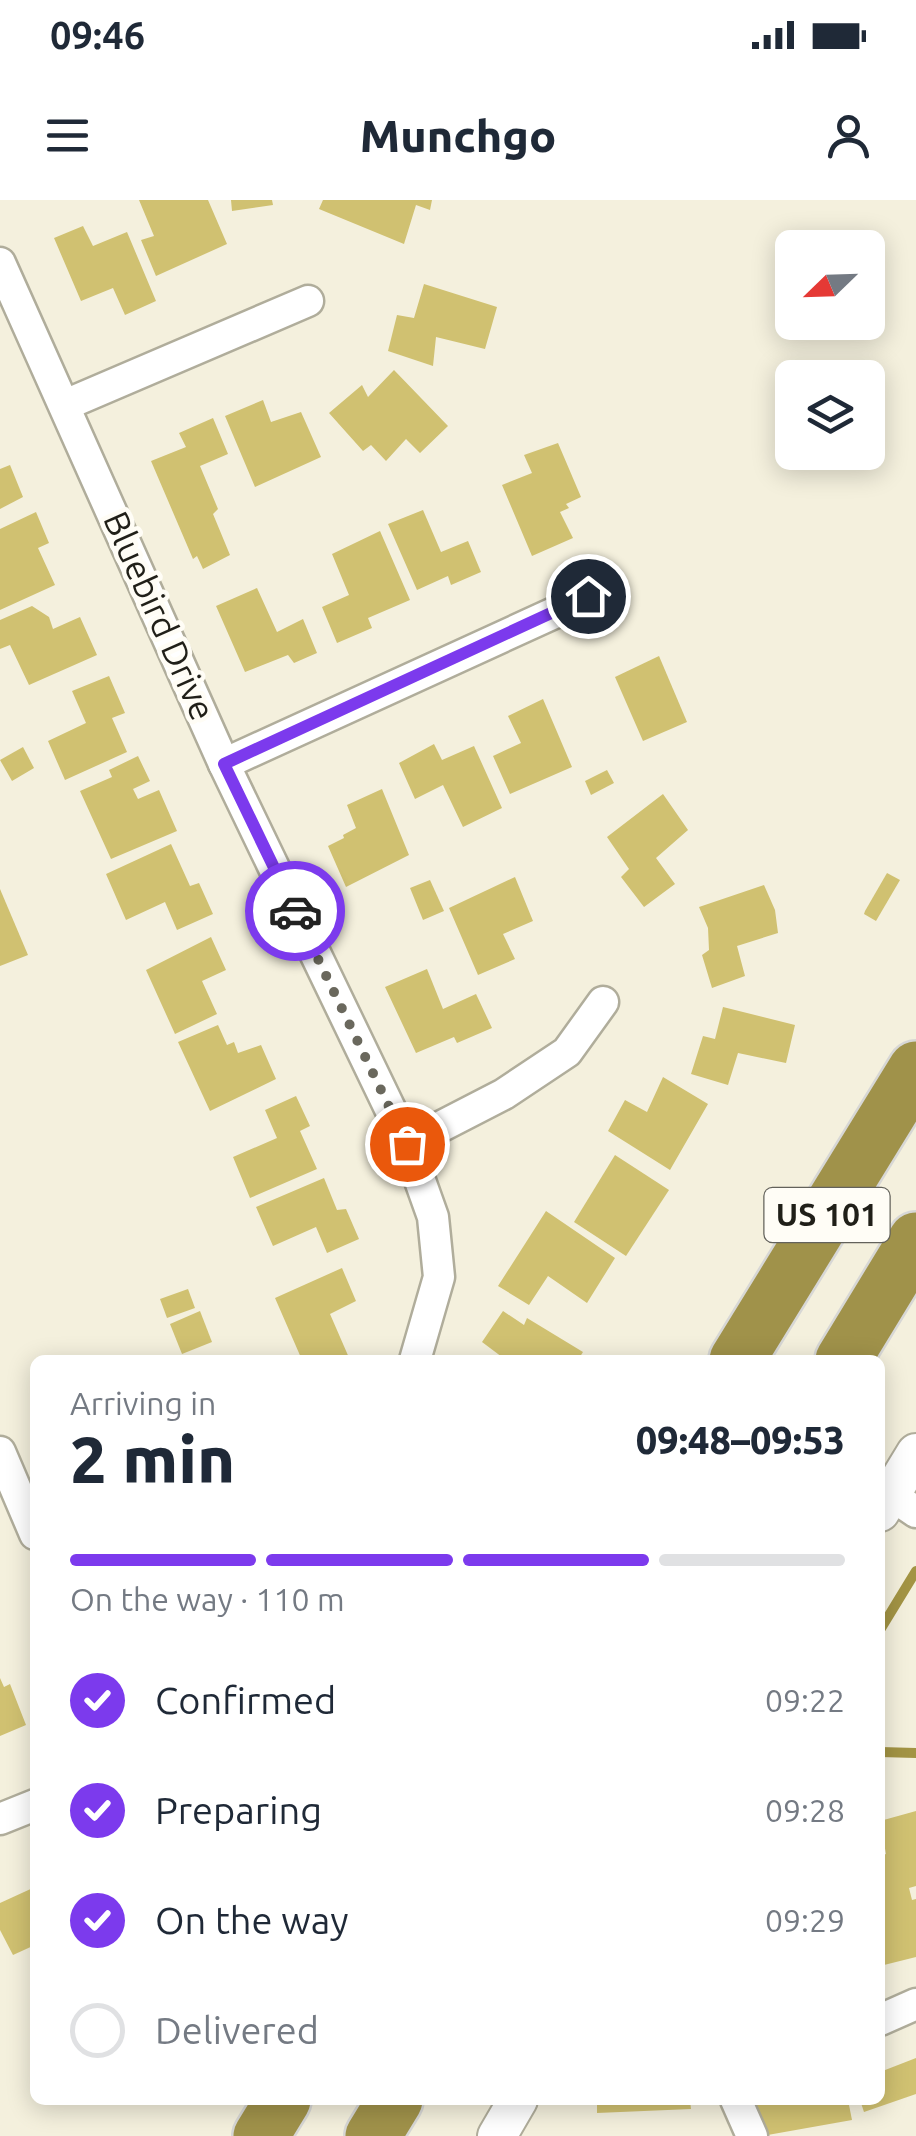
<!DOCTYPE html>
<html lang="en">
<head>
<meta charset="utf-8">
<style>
  :root { --surface:#fff; --page:#f6f6f7; --text:#1f2937; --muted:#747a83; --line:#e0e1e3; --accent:#7c3aed }
  body { margin:0; font-family:Ubuntu,sans-serif; background:var(--page); color:var(--text); height:100vh; display:flex; flex-direction:column; font-size:38px; white-space:nowrap }
  * { box-sizing:border-box; margin:0 }
  p { font-size:32px; color:var(--muted) }
  .icon { flex:none; width:55px; height:55px; fill:none; stroke:currentColor; stroke-width:2; stroke-linecap:round; stroke-linejoin:round }
  .map { position:relative; flex:1; overflow:hidden }
  .details { position:absolute; left:30px; top:1155px; width:855px; height:750px; display:flex; flex-direction:column; background:var(--surface); border-radius:15px; box-shadow:0 5px 25px #0003 }
  .details>* { flex:none }
  .needle { width:65px; rotate:247deg }
  .controls { position:absolute; left:775px; top:30px; display:grid; gap:20px }
  .controls a { display:grid; place-items:center; width:110px; height:110px; border-radius:15px; background:var(--surface); box-shadow:0 5px 25px #0003; font-size:50px }
  .pin { position:absolute; display:grid; place-items:center; width:85px; height:85px; color:#fff; margin:-42px; border:5px solid #fff; border-radius:50%; box-shadow:0 2px 10px #0007 }
  .courier { position:absolute; display:grid; place-items:center; width:100px; height:100px; margin:-50px; border:8px solid #7c3aed; border-radius:50%; background:#fff; color:#222; box-shadow:0 2px 12px #0007 }
  .headline em { font-style:normal; font-weight:800 }
  .headline div { display:flex; flex-direction:column-reverse }
  .headline { display:flex; align-items:center; justify-content:space-between; height:170px; padding:0 40px }
  h1 { font-size:65px; font-weight:800; line-height:75px }
  .bar { display:grid; grid-template-columns:repeat(4,1fr); gap:15px 10px; align-content:center; height:120px; padding:0 40px }
  .bar i { height:12px; border-radius:8px; background:var(--line) }
  .bar .on { background:var(--accent) }
  .bar p { grid-column:span 4 }
  ol { padding:0 40px; list-style:none }
  li { display:flex; align-items:center; gap:30px; height:110px }
  li p { margin-inline-start:auto }
  li .icon { padding:10px; border-radius:50%; background:var(--accent); color:#fff; stroke-width:4 }
  li:last-child { color:var(--muted) }
  li i { width:55px; height:55px; border:5px solid var(--line); border-radius:50% }
  .status { display:flex; justify-content:space-between; align-items:center; height:70px; padding:0 50px; background:var(--surface); direction:ltr }
  .status svg { height:28px; fill:currentColor }
  header { display:flex; justify-content:space-between; align-items:center; height:130px; padding:0 40px; background:var(--surface); font-size:45px; font-weight:800 }
  .map>svg:first-child { display:block }
  .lines { fill:none; stroke-linecap:round; stroke-linejoin:round }
  .stream { stroke:#a39444; stroke-width:10 }
  .building { fill:#d0c171 }
  .minor-casing { stroke:#b0ad9b; stroke-width:35 }
  .tertiary-casing { stroke:#b0ad9b; stroke-width:42 }
  .motorway-casing { stroke:#d7d7d5; stroke-width:60 }
  .minor { stroke:#fff; stroke-width:30 }
  .tertiary { stroke:#fff; stroke-width:38 }
  .motorway { stroke:#a0924a; stroke-width:55 }
  .done { stroke:#6a685d; stroke-width:10; stroke-dasharray:0 18 }
  .route { stroke:#7c3aed; stroke-width:12 }
  .labels { text-anchor:middle; stroke-width:9; stroke-linejoin:round; paint-order:stroke }
  .shield { fill:#fffdf6; stroke:#63625b; stroke-width:2.5 }
  .shield-label { font-size:32px; font-weight:bold; fill:#201f18 }
  .street-label { font-size:35px; fill:#201f18; stroke:#fffdf6 }
</style>
</head>
<body>
<div class="status"><b>09:46</b><svg viewBox="0 0 49 12"><path d="M0 12V9h3v3zM5 12V6h3v6zM10 12V3h3v9zM15 12V0h3v12zM26 1h20v11H26zM47 4h2v5h-2z"/></svg></div>
<header><svg class="icon" aria-label="menu" viewBox="0 0 24 24"><path d="M4 6h16M4 12h16M4 18h16"/></svg>Munchgo<svg class="icon" aria-label="person" viewBox="0 0 24 24"><circle cx="12" cy="8" r="4"/><path d="M4 21q1-7 8-7t8 7"/></svg></header>
<div class="map">
<svg width="916" height="1936" viewBox="0 0 916 1936">
  <rect width="100%" height="100%" fill="#f4f0dd"/>
  <g class="lines">
    <!-- stream -->
    <g class="stream">
      <path d="M880,1430l36,-59"/>
      <path d="M880,1552l36,1"/>
    </g>
  </g>
  <!-- building -->
  <g class="building">
    <path d="M139,0h69l19,44 -71,32 -15,-36 13,-4z"/>
    <path d="M231,0h41l1,5 -41,6z"/>
    <path d="M323,0h109l-2,10 -14,-5 -12,39 -85,-35z"/>
    <path d="M83,26l10,20 34,-14 29,69 -31,14 -12,-27 -32,13 -27,-63z"/>
    <path d="M424,84l73,23 -12,42 -49,-12 -3,29 -45,-15 9,-36 17,3z"/>
    <path d="M394,170l54,56 -28,27 -14,-14 -20,22 -15,-16 -8,6 -34,-38 33,-28 6,12z"/>
    <path d="M263,200l8,22 30,-10 20,45 -66,30 -30,-71z"/>
    <path d="M213,218l15,36 -28,12 18,43 -5,5 17,41 -27,14 -6,-13 -4,3 -42,-98 35,-14 -7,-14z"/>
    <path d="M558,243l23,54 -15,7 3,4 -9,4 13,26 -41,18 -30,-71 30,-12 -8,-18z"/>
    <path d="M10,265l13,32 -23,12v-40z"/>
    <path d="M423,310l18,42 27,-11 13,31 -30,13 -3,-9 -31,14 -29,-66z"/>
    <path d="M36,312l13,31 -11,5 17,37 -55,25v-81z"/>
    <path d="M380,331l30,69 -42,18 4,10 -35,15 -15,-36 27,-12 -17,-41z"/>
    <path d="M257,388l20,44 26,-13 14,34 -23,10 -6,-8 -43,17 -29,-66z"/>
    <path d="M32,406l17,11 4,12 27,-12 17,38 -68,30 -19,-40 -10,4v-29z"/>
    <path d="M659,456l28,66 -44,19 -28,-64z"/>
    <path d="M109,476l16,37 -13,5 15,34 -62,28 -17,-39 38,-18 -14,-32z"/>
    <path d="M543,499l29,68 -62,27 -17,-38 28,-13 -13,-27z"/>
    <path d="M434,544l8,16 32,-14 28,62 -39,19 -20,-42 -28,14 -16,-36z"/>
    <path d="M23,547l11,21 -22,13 -12,-21z"/>
    <path d="M138,556l12,25 -17,8 5,10 21,-9 18,41 -66,28 -31,-68 32,-14 -3,-7z"/>
    <path d="M607,570l7,13 -23,12 -6,-14z"/>
    <path d="M382,589l27,66 -63,32 -18,-41 16,-8 -1,-3 13,-7 -9,-23z"/>
    <path d="M663,594l25,36 -32,28 19,26 -31,23 -23,-30 8,-8 -22,-32z"/>
    <path d="M171,644l19,42 9,-3 14,31 -36,16 -12,-28 -39,18 -20,-46z"/>
    <path d="M887,673l13,7 -24,41 -12,-7 1,-3z"/>
    <path d="M515,677l18,44 -30,13 12,25 -37,16 -29,-67z"/>
    <path d="M430,680l14,31 -21,9 -13,-32z"/>
    <path d="M764,685l11,25 3,23 -41,13 8,30 -33,12 -10,-33 7,-5 -1,-22 -9,-21z"/>
    <path d="M0,689l28,66 -28,11z"/>
    <path d="M211,737l15,33 -24,11 15,33 -42,20 -29,-64z"/>
    <path d="M427,769l16,40 33,-15 16,34 -35,15 -3,-6 -38,16 -31,-66z"/>
    <path d="M723,807l72,18 -9,38 -48,-10 -10,32 -37,-11 12,-38 12,3z"/>
    <path d="M218,825l9,20 7,-3 4,11 23,-8 15,34 -66,32 -32,-69z"/>
    <path d="M663,877l45,27 -38,66 -62,-39 17,-31 22,12z"/>
    <path d="M296,896l14,30 -10,5 17,38 -67,29 -17,-41 44,-19 -12,-28z"/>
    <path d="M615,955l54,35 -43,66 -52,-34z"/>
    <path d="M324,978l13,32 9,-1 13,30 -32,14 -11,-26 -43,19 -17,-39z"/>
    <path d="M546,1011l69,47 -28,45 -39,-27 -19,29 -31,-19z"/>
    <path d="M342,1068l14,33 -26,13 20,46h-48l-27,-62z"/>
    <path d="M188,1089l7,19 -28,10 -7,-19z"/>
    <path d="M200,1111l12,31 -30,12 -12,-30z"/>
    <path d="M503,1111l21,14 3,-7 56,34 -5,8h-72l-24,-18z"/>
    <path d="M0,1478l4,9 6,-3 16,41 -26,11z"/>
    <path d="M916,1611v75l-7,2 3,12 4,-1v58l-36,9v-110l6,-2 -6,-33z"/>
    <path d="M35,1687v58l-22,10 -13,-25v-27z"/>
    <path d="M916,1858v36l-52,18 -4,-12h20v-28z"/>
    <path d="M597,1900h93l1,9 -94,4z"/>
    <path d="M762,1900h86l4,20 -90,16 -7,-34z"/>
  </g>
  <g class="lines">
    <defs>
      <g id="minor">
        <path d="M0,63l224,501 183,380 26,73 6,60 -24,83"/>
        <path d="M65,205l243,-104"/>
        <path d="M224,564l365,-167"/>
        <path d="M407,944l97,-50 63,-42 36,-50"/>
        <path d="M0,1252l35,82"/>
        <path d="M891,1295l25,17"/>
        <path d="M0,1619l35,-14"/>
        <path d="M880,1820l36,-16"/>
        <path d="M736,1900l16,36"/>
      </g>
      <g id="tertiary">
        <path d="M880,1312l36,-59"/>
        <path d="M497,1936l21,-36"/>
      </g>
      <g id="motorway">
        <path d="M737,1160l179,-291"/>
        <path d="M843,1160l73,-120"/>
        <path d="M261,1936l22,-36"/>
        <path d="M373,1936l22,-36"/>
      </g>
    </defs>
    <!-- minor casing -->
    <use href="#minor" class="minor-casing"/>
    <!-- tertiary casing -->
    <use href="#tertiary" class="tertiary-casing"/>
    <!-- motorway casing -->
    <use href="#motorway" class="motorway-casing"/>
    <!-- minor -->
    <use href="#minor" class="minor"/>
    <!-- tertiary -->
    <use href="#tertiary" class="tertiary"/>
    <!-- motorway -->
    <use href="#motorway" class="motorway"/>
  </g>
  <g class="lines">
    <!-- done -->
    <path class="done" d="M295,711l112,233"/>
    <!-- route -->
    <path class="route" d="M295,711l-71,-147 364,-168"/>
  </g>
  <g class="labels">
    <!-- shield labels -->
    <rect class="shield" x="764.5" y="988" width="125" height="54" rx="8"/>
    <g class="shield-label">
      <text x="827" y="1026">US 101</text>
    </g>
    <!-- street labels -->
    <g class="street-label">
      <text transform="translate(159 416) rotate(66)" y="12">Bluebird Drive</text>
    </g>
  </g>
</svg>
<div class="controls">
<a><svg class="needle" viewBox="-14 -14 28 28"><path d="M0-13l5 13h-10z" fill="#e53935"/><path d="M0 13l5-13h-10z" fill="#747a83"/></svg></a>
<a><svg class="icon" aria-label="layers" viewBox="0 0 24 24"><path d="M12 4l9 5-9 5-9-5zM3 14l9 5 9-5"/></svg></a>
</div>
<div class="pin" style="left:407px;top:944px;background:#ea580c"><svg class="icon" aria-label="bag" viewBox="0 0 24 24"><path d="M5 8h14l-1 12H6zM9 8a3 3 0 0 1 6 0"/></svg></div>
<div class="pin" style="left:588px;top:396px;background:#1f2937"><svg class="icon" aria-label="home" viewBox="0 0 24 24"><path d="M3 11l9-7 9 7M6 9v11h12V9"/></svg></div>
<div class="courier" style="left:295px;top:711px"><svg class="icon" aria-label="car" viewBox="0 0 24 24"><path d="M5 17H2v-5l4-1 3-4h7l3 4 3 1v5h-3M9 17h6M6 11h13"/><circle cx="7" cy="17" r="2"/><circle cx="17" cy="17" r="2"/></svg></div>
<section class="details">
<div class="headline"><div><h1>2 min</h1><p>Arriving in</p></div><em>09:48–09:53</em></div>
<div class="bar"><i class="on"></i><i class="on"></i><i class="on"></i><i></i><p>On the way · 110 m</p></div>
<ol>
<li><svg class="icon" aria-label="check" viewBox="0 0 24 24"><path d="M5 12l5 5 9-10"/></svg>Confirmed<p>09:22</p></li>
<li><svg class="icon" aria-label="check" viewBox="0 0 24 24"><path d="M5 12l5 5 9-10"/></svg>Preparing<p>09:28</p></li>
<li><svg class="icon" aria-label="check" viewBox="0 0 24 24"><path d="M5 12l5 5 9-10"/></svg>On the way<p>09:29</p></li>
<li><i></i>Delivered</li>
</ol>
</section>
</div>
</body>
</html>
